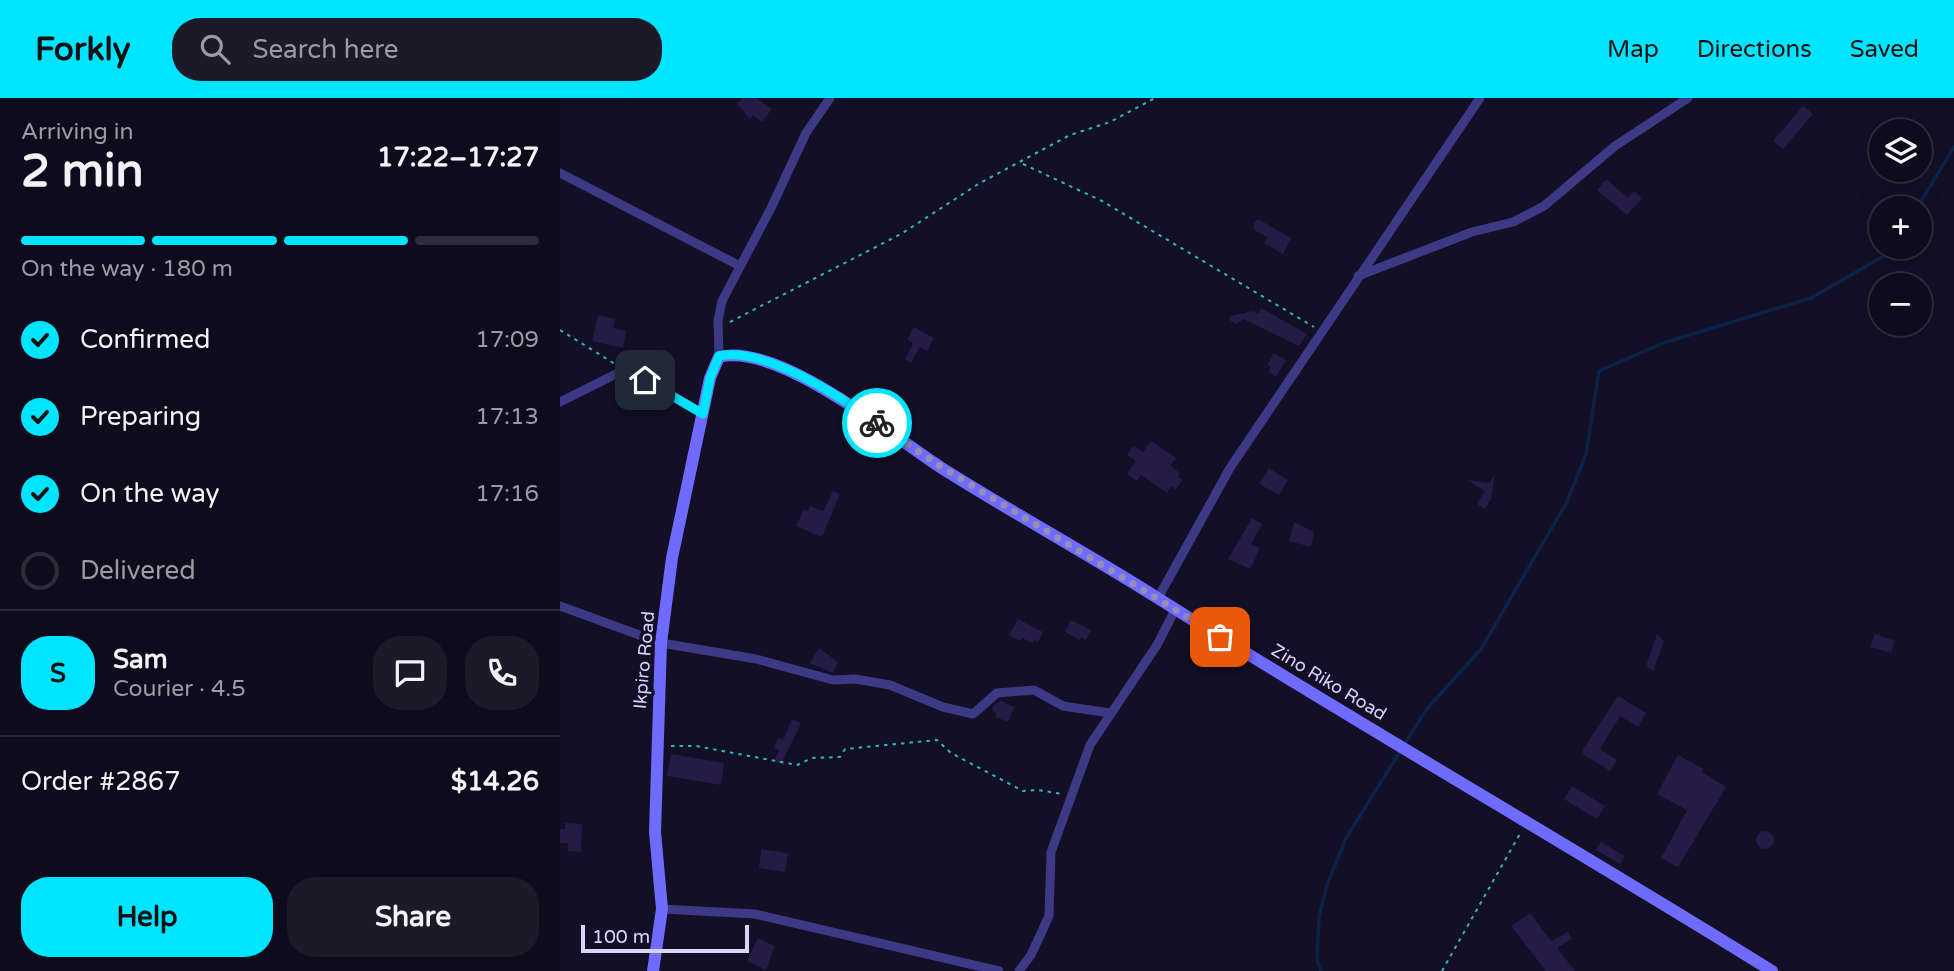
<!DOCTYPE html>
<html lang="en">
<head>
<meta charset="utf-8">
<style>
  :root { --surface:#0e0b1c; --page:#1c1929; --text:#f1f3f6; --muted:#9b9ba3; --line:#2e2b3b; --accent:#00e5ff }
  body { margin:0; font-family:"Varela Round",sans-serif; background:var(--page); color:var(--text); height:100vh; display:flex; flex-direction:column; font-size:26px; white-space:nowrap }
  * { box-sizing:border-box; margin:0 }
  p { font-size:23px; color:var(--muted) }
  .icon { flex:none; width:38px; height:38px; fill:none; stroke:currentColor; stroke-width:2; stroke-linecap:round; stroke-linejoin:round }
  .map { position:relative; flex:1; overflow:hidden }
  .details { display:flex; flex-direction:column; background:var(--surface); width:560px }
  .details>* { flex:none }
  .controls { position:absolute; left:1309px; top:21px; display:grid; gap:14px }
  .controls a { display:grid; place-items:center; width:63px; height:63px; border-radius:50%; background:var(--surface); box-shadow:0 7px 28px #0002,0 0 0 2px var(--line); font-size:35px }
  .scale { position:absolute; left:21px; bottom:18px; width:168px; box-sizing:border-box; padding-left:7px; border:4px solid #d9d4ff; border-top:0; font-size:19px; line-height:24px; white-space:nowrap; color:#d9d4ff; -webkit-text-stroke:5px #130f26; paint-order:stroke }
  .pin { position:absolute; display:grid; place-items:center; width:60px; height:60px; color:#fff; margin:-30px; border-radius:14px; box-shadow:0 4px 10px #0006 }
  .courier { position:absolute; display:grid; place-items:center; width:70px; height:70px; margin:-35px; border:5px solid #00e5ff; border-radius:50%; background:#fff; color:#222; box-shadow:0 2px 9px #0007 }
  .overview em { font-style:normal; font-weight:700 }
  .overview div { display:flex; flex-direction:column-reverse }
  .overview { display:flex; align-items:center; justify-content:space-between; height:119px; padding:0 21px }
  h1 { font-size:46px; font-weight:700; line-height:52px }
  .bar { display:grid; grid-template-columns:repeat(4,1fr); gap:10px 7px; align-content:center; height:84px; padding:0 21px }
  .bar i { height:9px; border-radius:5px; background:var(--line) }
  .bar .selected { background:var(--accent) }
  .bar p { grid-column:span 4 }
  .line { display:flex; align-items:center; gap:18px; padding:0 21px; border-top:2px solid var(--line) }
  .line div { flex:1 }
  .round { display:grid; place-items:center; flex:none; width:74px; height:74px; border-radius:28px; background:var(--page) }
  ol { padding:0 21px; list-style:none }
  li { display:flex; align-items:center; gap:21px; height:77px }
  li p { margin-inline-start:auto }
  li .icon { padding:7px; border-radius:50%; background:var(--accent); color:#111; stroke-width:4 }
  li:last-child { color:var(--muted) }
  li i { width:38px; height:38px; border:4px solid var(--line); border-radius:50% }
  .cta { display:flex; gap:14px; margin-top:auto; padding:14px 21px }
  .cta a { flex:1; height:80px; border-radius:28px; background:var(--accent); color:#111; font-size:28px; font-weight:700; line-height:80px; text-align:center }
  .cta a+a { background:var(--page); color:var(--text) }
  header { display:flex; align-items:center; gap:42px; box-sizing:border-box; height:98px; padding:0 35px; background:var(--accent); color:#111 }
  header strong { font-size:33px }
  nav { display:flex; gap:38px; margin-inline-start:auto; font-size:24px }
  .search { width:490px; height:63px; background:var(--page); display:flex; align-items:center; gap:18px; box-sizing:border-box; padding:0 24px; border-radius:28px; color:var(--muted); font-size:26px }
  main { display:flex; flex:1; min-height:0 }
  .map>svg:first-child { display:block }
  .lines { fill:none; stroke-linecap:round; stroke-linejoin:round }
  .stream { stroke:#0c2248; stroke-width:3.5 }
  .building { fill:#241b47 }
  .path { stroke:#2fb8b0; stroke-width:2; stroke-dasharray:3.5 5; stroke-linecap:butt }
  .street { stroke:#3d3a85; stroke-width:9 }
  .secondary { stroke:#6f6bff; stroke-width:12 }
  .done { stroke:#948fb3; stroke-width:7; stroke-dasharray:0 12.6 }
  .route { stroke:#00e5ff; stroke-width:9 }
  .labels { text-anchor:middle; stroke-width:7; stroke-linejoin:round; paint-order:stroke }
  .street-label { font-size:18px; fill:#d9d4ff; stroke:#130f26 }
</style>
</head>
<body>
<header>
<strong>Forkly</strong>
<div class="search"><svg class="icon" aria-label="search" viewBox="0 0 24 24"><circle cx="10" cy="10" r="6"/><path d="M15 15l6 6"/></svg>Search here</div>
<nav><a>Map</a><a>Directions</a><a>Saved</a></nav>
</header>
<main>
<section class="details">
<div class="overview"><div><h1>2 min</h1><p>Arriving in</p></div><em>17:22–17:27</em></div>
<div class="bar"><i class="selected"></i><i class="selected"></i><i class="selected"></i><i></i><p>On the way · 180 m</p></div>
<ol>
<li><svg class="icon" aria-label="check" viewBox="0 0 24 24"><path d="M5 12l5 5 9-10"/></svg>Confirmed<p>17:09</p></li>
<li><svg class="icon" aria-label="check" viewBox="0 0 24 24"><path d="M5 12l5 5 9-10"/></svg>Preparing<p>17:13</p></li>
<li><svg class="icon" aria-label="check" viewBox="0 0 24 24"><path d="M5 12l5 5 9-10"/></svg>On the way<p>17:16</p></li>
<li><i></i>Delivered</li>
</ol>
<div class="line" style="height:126px"><b class="round" style="background:var(--accent);color:#111">S</b><div><b>Sam</b><p>Courier · 4.5</p></div><a class="round"><svg class="icon" aria-label="chat" viewBox="0 0 24 24"><path d="M4 5h16v11H9l-5 4z"/></svg></a><a class="round"><svg class="icon" aria-label="phone" viewBox="0 0 24 24"><path d="M5 4h4l2 5-3 2q2 4 5 5l2-3 5 2v4C11 20 4 13 5 4z"/></svg></a></div>
<div class="line" style="height:91px"><div>Order #2867</div><b>$14.26</b></div>
<div class="cta"><a>Help</a><a>Share</a></div>
</section>
<div class="map">
<svg width="1394" height="873" viewBox="0 0 1394 873">
  <rect width="100%" height="100%" fill="#130f26"/>
  <g class="lines">
    <!-- stream -->
    <g class="stream">
      <path d="M1357,110l37,-61"/>
      <path d="M761,873l-4,-11 2,-43 8,-32 19,-47 80,-128 55,-61 86,-147 19,-48 13,-83 64,-28 148,-45 73,-42 7,-9"/>
    </g>
  </g>
  <!-- building -->
  <g class="building">
    <path d="M182,0h14l16,11 -10,13 -9,-7 -3,4 -13,-15z"/>
    <path d="M1243,8l10,8 -30,35 -10,-8z"/>
    <path d="M1046,81l22,19 6,-7 8,7 -15,17 -30,-25z"/>
    <path d="M698,121l33,19 -8,16 -19,-11 4,-6 -14,-7v-7z"/>
    <path d="M701,210l46,26 -8,12 -56,-27 -7,5 -7,-4 2,-4 21,-5 6,3z"/>
    <path d="M38,217l17,4 -2,9 13,3 -3,17 -31,-7z"/>
    <path d="M354,229l20,11 -7,13 -7,-4 -9,16 -6,-4 8,-16 -6,-3z"/>
    <path d="M714,255l12,7 -10,17 -8,-5 3,-5 -4,-2z"/>
    <path d="M591,343l25,17 -6,8 10,7 -2,4 4,3 -6,10 -5,-4 -4,7 -26,-18 -4,6 -10,-7 9,-13 -9,-6 6,-9 10,6z"/>
    <path d="M709,370l19,12 -9,15 -20,-11z"/>
    <path d="M935,375l-4,26 -6,10 -8,-5 8,-13 -18,-11 22,3z"/>
    <path d="M273,393l7,3 -18,43 -26,-11 8,-17 4,2 2,-5 13,5z"/>
    <path d="M692,420l10,6 -11,20 9,4 -10,21 -22,-10z"/>
    <path d="M734,424l20,10 -3,15 -22,-6z"/>
    <path d="M458,521l25,13 -5,10 -4,-2 -1,3 -11,-5 -2,3 -11,-6z"/>
    <path d="M511,522l20,10 -5,10 -5,-3 -1,3 -15,-8z"/>
    <path d="M1097,536l7,7 -11,30 -7,-5z"/>
    <path d="M1315,536l20,7 -4,12 -21,-6z"/>
    <path d="M259,550l19,14 -5,11 -23,-10z"/>
    <path d="M1058,598l28,17 -8,14 -18,-11 -20,33 17,11 -7,11 -26,-16 -2,-4z"/>
    <path d="M441,603l13,6 -6,15 -13,-5 2,-4 -5,-2 2,-6z"/>
    <path d="M232,621l9,4 -20,41 -7,-3 5,-11 -5,-2 4,-10 5,2z"/>
    <path d="M111,656l53,9 -3,22 -54,-9z"/>
    <path d="M1118,657l26,14 -2,3 24,15 -48,80 -17,-9 26,-48 -30,-16z"/>
    <path d="M1012,688l33,20 -8,13 -33,-20z"/>
    <path d="M5,725l17,1 -1,28 -13,-1v-8h-8v-14h5z"/>
    <circle cx="1205" cy="742" r="9"/>
    <path d="M1041,744l24,14 -5,8 -24,-14z"/>
    <path d="M201,751l27,4 -3,19 -26,-4z"/>
    <path d="M970,815l21,28 17,-9 4,7 -15,9 18,23h-29l-35,-45z"/>
    <path d="M198,840l17,8 -9,24 -19,-9z"/>
  </g>
  <g class="lines">
    <!-- path -->
    <g class="path">
      <path d="M463,66l79,37 212,126"/>
      <path d="M170,224l171,-88 79,-51 90,-48 40,-13 45,-24"/>
      <path d="M0,232l55,34"/>
      <path d="M111,648h25l101,19 15,-7 28,-1 5,-8 92,-9 14,13 72,38 15,-1 24,4"/>
      <path d="M882,873l79,-139"/>
    </g>
    <!-- street -->
    <g class="street">
      <path d="M0,75l180,93"/>
      <path d="M798,178l114,-44 41,-10 31,-16 71,-60 73,-48"/>
      <path d="M159,259l-1,-36 4,-20 49,-93 35,-75 24,-35"/>
      <path d="M0,304l66,-33 77,45"/>
      <path d="M598,500l72,-130 250,-370"/>
      <path d="M0,508l101,37 95,16 77,21 23,-1 34,6 53,22 30,7 24,-21 37,-3 29,16 47,7"/>
      <path d="M102,811l93,5 244,57"/>
      <path d="M459,873l12,-16 18,-39 2,-64 39,-107 67,-100 18,-35"/>
    </g>
    <!-- secondary -->
    <path class="secondary" d="M93,873l9,-62 -7,-77 6,-189 11,-85 38,-180 9,-21c59,-15 172,78 221,110 71,45 145,85 216,130 203,128 412,247 616,374"/>
  </g>
  <g class="lines">
    <!-- done -->
    <path class="done" d="M317,325l63,43 280,171"/>
    <!-- route -->
    <path class="route" d="M85,282l58,34 7,-36 9,-22c45,-10 122,41 158,67"/>
  </g>
  <g class="labels">
    <!-- street labels -->
    <g class="street-label">
      <text transform="translate(84 562) rotate(-85)" y="6">Ikpiro Road</text>
      <text transform="translate(769 584) rotate(31)" y="6">Zino Riko Road</text>
    </g>
  </g>
</svg>
<div class="controls">
<a><svg class="icon" aria-label="layers" viewBox="0 0 24 24"><path d="M12 4l9 5-9 5-9-5zM3 14l9 5 9-5"/></svg></a>
<a>+</a>
<a>−</a>
</div>
<div class="scale">100 m</div>
<div class="pin" style="left:660px;top:539px;background:#ea580c"><svg class="icon" aria-label="bag" viewBox="0 0 24 24"><path d="M5 8h14l-1 12H6zM9 8a3 3 0 0 1 6 0"/></svg></div>
<div class="pin" style="left:85px;top:282px;background:#1f2937"><svg class="icon" aria-label="home" viewBox="0 0 24 24"><path d="M3 11l9-7 9 7M6 9v11h12V9"/></svg></div>
<div class="courier" style="left:317px;top:325px"><svg class="icon" aria-label="bike" viewBox="0 0 24 24"><circle cx="6" cy="16" r="4"/><circle cx="18" cy="16" r="4"/><path d="M6 16l4-8h5l3 8M10 8l3 8H6M13 5h3"/></svg></div>
</div>
</main>
</body>
</html>
